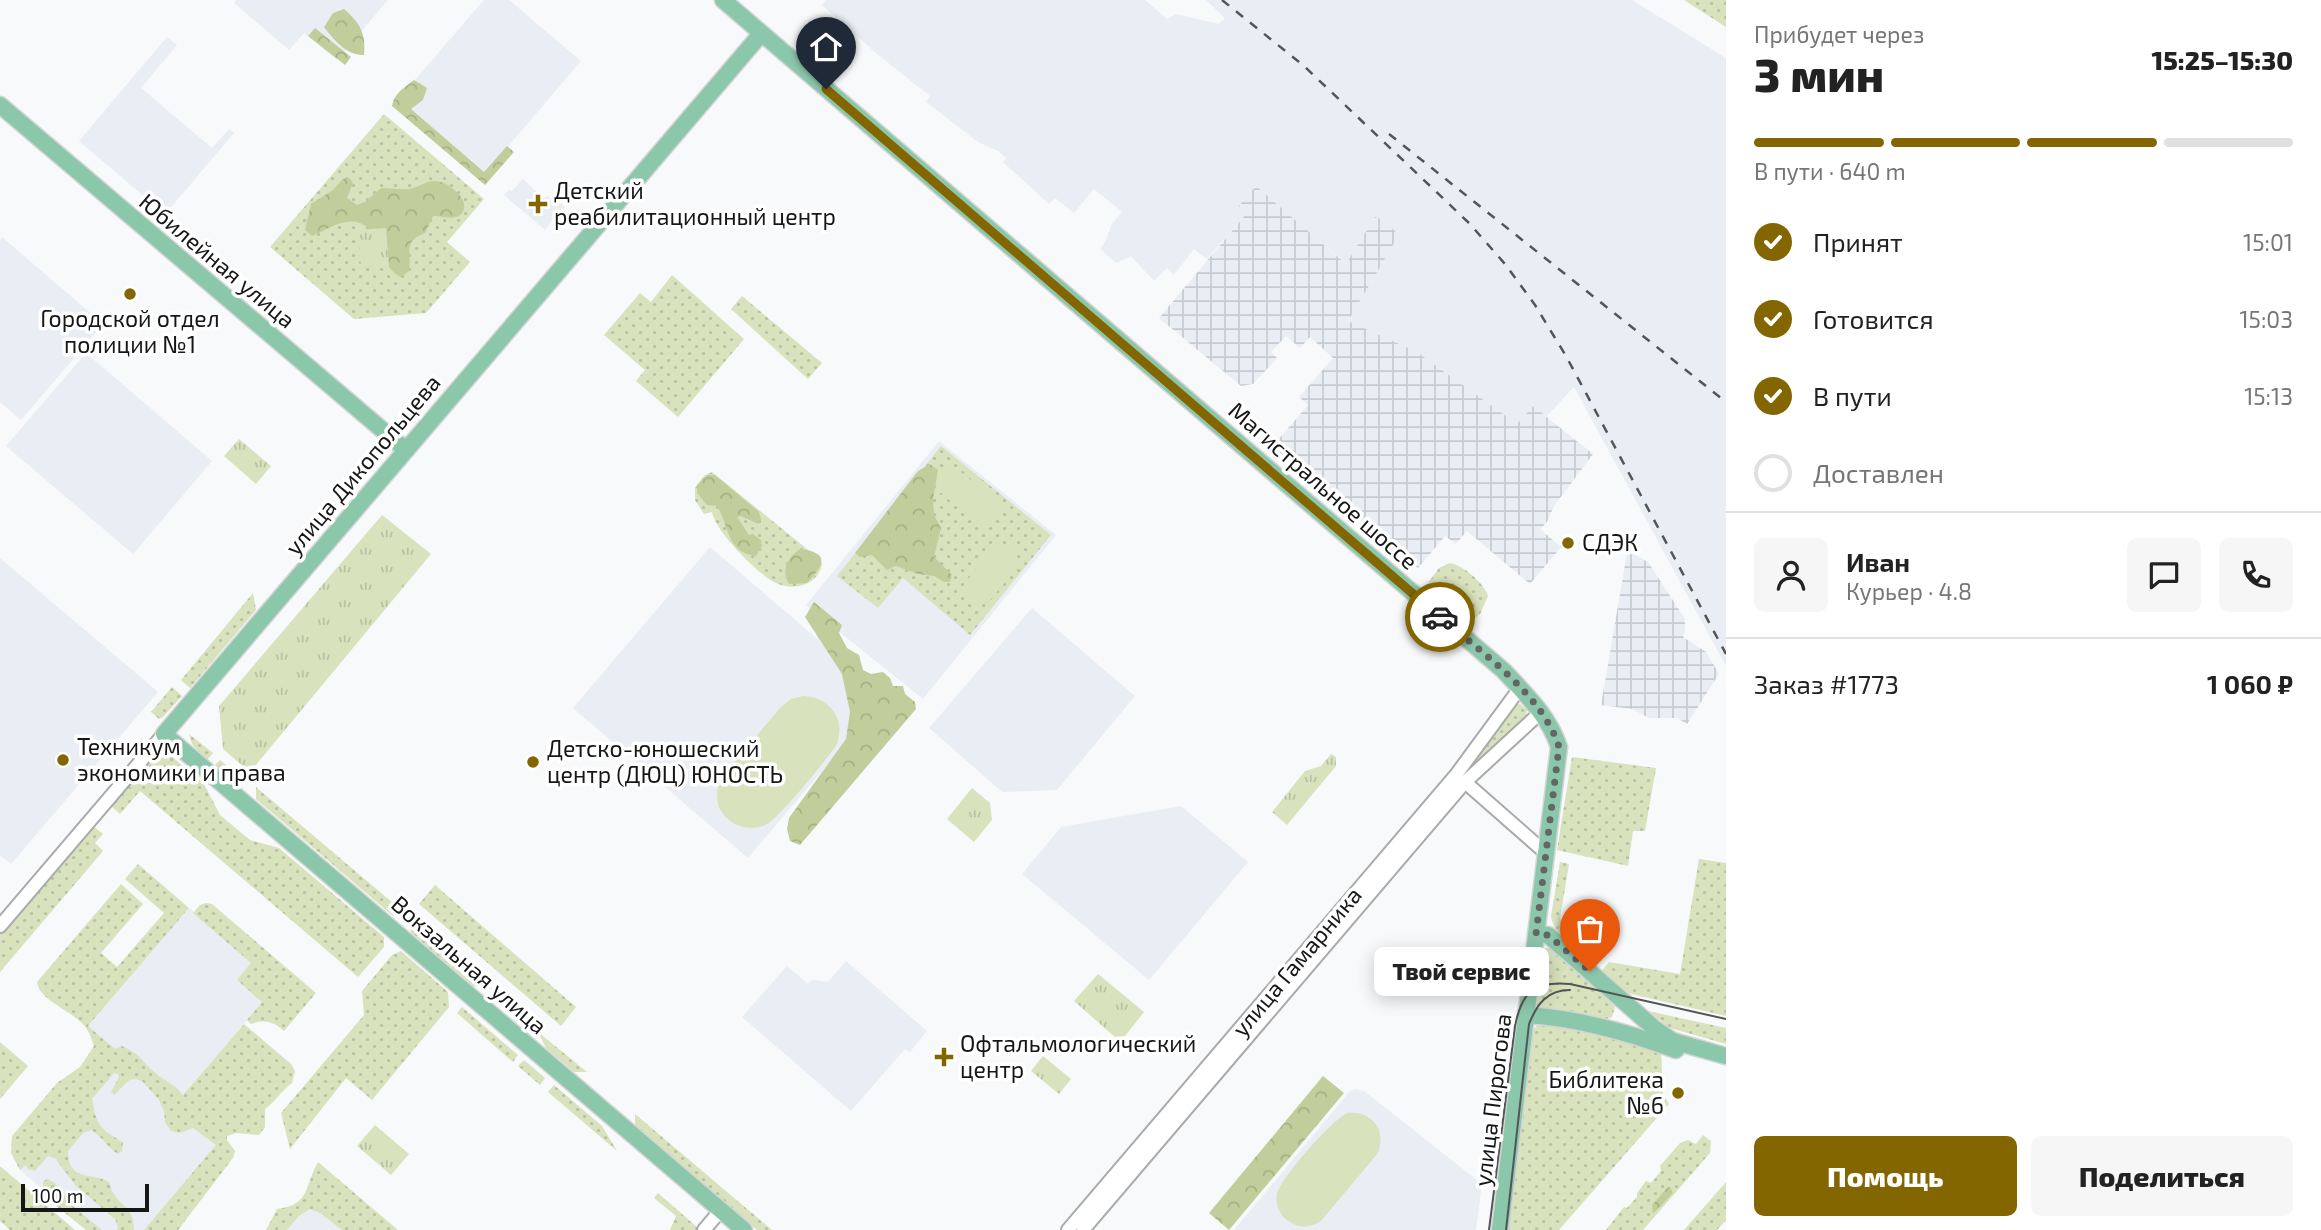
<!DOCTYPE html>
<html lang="ru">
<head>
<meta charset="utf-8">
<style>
  :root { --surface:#fff; --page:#f6f6f6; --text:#222; --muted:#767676; --line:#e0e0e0; --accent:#846600 }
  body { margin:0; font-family:"Exo 2",sans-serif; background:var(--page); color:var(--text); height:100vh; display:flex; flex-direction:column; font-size:26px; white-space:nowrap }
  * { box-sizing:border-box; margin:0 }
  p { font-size:23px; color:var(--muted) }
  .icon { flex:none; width:38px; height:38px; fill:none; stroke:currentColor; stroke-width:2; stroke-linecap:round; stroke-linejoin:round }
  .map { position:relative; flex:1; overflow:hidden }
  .drawer { display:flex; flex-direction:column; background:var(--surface); width:595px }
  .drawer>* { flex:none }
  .scale { position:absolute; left:21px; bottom:18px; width:128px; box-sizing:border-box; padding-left:7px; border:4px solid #161617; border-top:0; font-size:19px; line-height:24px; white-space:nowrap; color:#161617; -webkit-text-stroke:5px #fff; paint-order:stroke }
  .pin { position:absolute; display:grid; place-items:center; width:60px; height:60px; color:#fff; margin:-72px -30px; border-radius:50% 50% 50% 0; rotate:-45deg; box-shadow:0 0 7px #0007 }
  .pin .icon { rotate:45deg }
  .courier { position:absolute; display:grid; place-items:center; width:70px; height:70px; margin:-35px; border:5px solid #846600; border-radius:50%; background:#fff; color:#222; box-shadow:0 2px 9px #0007 }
  .bubble { position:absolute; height:49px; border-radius:10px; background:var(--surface); box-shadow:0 4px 18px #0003; font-size:23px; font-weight:800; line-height:49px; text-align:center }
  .headline em { font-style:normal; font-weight:800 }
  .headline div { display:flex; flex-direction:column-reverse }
  .headline { display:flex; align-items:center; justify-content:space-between; height:119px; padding:0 28px }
  h1 { font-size:46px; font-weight:800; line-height:52px }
  .bar { display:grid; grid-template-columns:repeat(4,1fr); gap:10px 7px; align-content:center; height:84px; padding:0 28px }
  .bar i { height:9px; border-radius:5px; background:var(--line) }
  .bar .current { background:var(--accent) }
  .bar p { grid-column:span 4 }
  .line { display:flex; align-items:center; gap:18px; padding:0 28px; border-top:2px solid var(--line) }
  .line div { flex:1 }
  .round { display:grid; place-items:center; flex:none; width:74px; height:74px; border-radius:10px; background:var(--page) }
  ol { padding:0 28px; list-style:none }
  li { display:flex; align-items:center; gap:21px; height:77px }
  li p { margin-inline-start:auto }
  li .icon { padding:7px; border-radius:50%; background:var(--accent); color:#fff; stroke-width:4 }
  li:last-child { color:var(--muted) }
  li i { width:38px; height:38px; border:4px solid var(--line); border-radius:50% }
  .button { display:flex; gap:14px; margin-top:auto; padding:14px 28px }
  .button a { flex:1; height:80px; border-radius:10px; background:var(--accent); color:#fff; font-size:28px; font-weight:800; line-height:80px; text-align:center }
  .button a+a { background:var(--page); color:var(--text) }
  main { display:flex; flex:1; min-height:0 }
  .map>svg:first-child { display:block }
  .built { fill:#e8eef4 }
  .industrial { fill:url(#industrial-grid) }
  .grass { fill:url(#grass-dots) }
  .forest { fill:url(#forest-crowns) }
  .park { fill:url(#park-tufts) }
  .pitch { fill:#d8e2bd }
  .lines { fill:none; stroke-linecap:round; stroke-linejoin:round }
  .minor-casing { stroke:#a9aaab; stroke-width:16 }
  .major-casing { stroke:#d5d5d5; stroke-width:19 }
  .minor { stroke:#fff; stroke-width:12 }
  .major { stroke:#8bc7aa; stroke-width:16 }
  .tram { stroke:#545556; stroke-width:2 }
  .rail { stroke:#545556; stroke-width:2.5; stroke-dasharray:9 9; stroke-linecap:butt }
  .done { stroke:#656566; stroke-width:7; stroke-dasharray:0 12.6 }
  .route { stroke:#846600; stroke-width:9 }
  .poi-dot { fill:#846600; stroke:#fff; stroke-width:2.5 }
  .labels { text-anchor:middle; stroke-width:7; stroke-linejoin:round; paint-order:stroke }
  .poi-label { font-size:23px; fill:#161617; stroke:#fff; text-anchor:start }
  .street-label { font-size:23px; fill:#161617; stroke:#fff }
</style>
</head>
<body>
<main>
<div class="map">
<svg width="1726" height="1230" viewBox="0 0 1726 1230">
  <defs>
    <pattern id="industrial-grid" width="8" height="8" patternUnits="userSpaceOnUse" patternTransform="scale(1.75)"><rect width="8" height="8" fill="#e8eef4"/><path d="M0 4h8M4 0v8" fill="none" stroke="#c6cbd0"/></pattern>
    <pattern id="grass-dots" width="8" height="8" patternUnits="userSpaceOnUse" patternTransform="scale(1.75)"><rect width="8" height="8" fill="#d8e2bd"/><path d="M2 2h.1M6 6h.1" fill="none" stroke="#b9c1a2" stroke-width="1.8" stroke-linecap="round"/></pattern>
    <pattern id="forest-crowns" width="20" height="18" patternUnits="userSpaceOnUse" patternTransform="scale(1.75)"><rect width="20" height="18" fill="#c1ce9b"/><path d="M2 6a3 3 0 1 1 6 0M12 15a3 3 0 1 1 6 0" fill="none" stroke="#a5b085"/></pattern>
    <pattern id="park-tufts" width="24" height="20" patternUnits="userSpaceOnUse" patternTransform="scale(1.75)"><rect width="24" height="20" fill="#d8e2bd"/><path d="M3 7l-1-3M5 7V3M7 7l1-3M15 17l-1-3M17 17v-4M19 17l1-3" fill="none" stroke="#b9c1a2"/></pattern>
  </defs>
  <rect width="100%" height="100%" fill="#f8f9fa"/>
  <!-- built -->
  <g class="built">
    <path d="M236,0h152l-51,60 -33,-27 -15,17 -55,-47z"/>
    <path d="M484,0h25l72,61 -100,117 -87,-74z"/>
    <path d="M826,0h319l22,19 9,-5 43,10 6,-6 -19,-18h426l94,58v608l-152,-279 -28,30 -13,-11 -16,18 -100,-72 -69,-31 51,-86 -24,-18 -28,47 -92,-78 -8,27 -40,46 -13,-10 -20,26 -7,-7 -13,13 -23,-25 -15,7 -16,-14 5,-7 7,-18 10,-12 -28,-23 -20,24 -19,-15 -6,6 -46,-42 3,-4 -8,-7 -20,-9 -52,-40 4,-6 -53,-42 -55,-49z"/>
    <path d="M167,37l10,8 -36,43 71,60 17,-19 5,4 -69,81 -86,-73z"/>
    <path d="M523,179l21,20 3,-3 5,5 3,-3 10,9 -8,6 -12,17 -41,-35 5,-5 3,1z"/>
    <path d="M2,237l101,87 -82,96 -21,-18v-162z"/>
    <path d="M86,353l126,108 -79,93 -127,-108z"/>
    <path d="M939,441l117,94 -133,164 -117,-94z"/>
    <path d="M710,547l175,150 -137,161 -175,-150z"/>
    <path d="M0,558l158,134 -147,172 -11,-9z"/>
    <path d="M1032,608l103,88 -78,94 -55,2 -73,-64z"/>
    <path d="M1181,806l67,56 -99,118 -127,-106 39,-47z"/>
    <path d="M189,908l89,76 -101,118 -89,-76z"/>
    <path d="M846,961l81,70 -17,21 -5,-3 -54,62 -109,-94 45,-51 21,18 4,-4 16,2z"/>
    <path d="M116,1059l101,86 -73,85h-54l-70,-60z"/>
    <path d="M1355,1089l9,2 118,93 -6,46h-242l116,-139z"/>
    <path d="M312,1197l39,33h-68z"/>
  </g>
  <!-- industrial -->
  <g class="industrial">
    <path d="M1256,186l90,78 29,-47 8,3 16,15 -51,86 69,31 100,72 16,-18 60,48 -39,52 -7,16 -7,7 21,18 -31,37 -63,-53 -11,13 -11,-8 -27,32 -146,-121 36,-42 -9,-8 34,-39 -23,-21 -10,11 -14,-12 -15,16 6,6 -24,26 -12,2 -82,-68 88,-105 -8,-7z"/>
    <path d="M1627,553l9,2 12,7 37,57v12l-2,6 23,15 13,22 -32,50 -10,-6h-28l-17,-9 -31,-4z"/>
  </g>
  <!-- grass -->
  <g class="grass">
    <path d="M1684,0h42v27z"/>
    <path d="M384,114l100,85 -37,43 23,20 -44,51 -72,6 -84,-72z"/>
    <path d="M672,275l72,64 -66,78 -42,-36 9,-11 -41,-35 36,-42 11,9z"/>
    <path d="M742,296l80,67 -14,16 -77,-70z"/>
    <path d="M941,446l110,89 -81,100 -67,-57 -25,30 -41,-32z"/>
    <path d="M712,472l105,85 5,7c-4,22 -30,28 -48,18 -17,-9 -59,-51 -62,-70l-8,2 -9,-14v-12l9,-12z"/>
    <path d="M1450,563c14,3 33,19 38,33l-8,18 -16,12 -42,-35 17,-23z"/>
    <path d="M253,593l3,17 -66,78 -9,-8z"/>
    <path d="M172,687l10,9 -19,21 -4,2 -8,-7z"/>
    <path d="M1520,704l7,6 -2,9 -224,243 212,-257z"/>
    <path d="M189,734l24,19 -7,8 -14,-17z"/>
    <path d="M155,754h14l35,30 16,31 30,25 29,8 105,89v10l-26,30 -218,-186 -20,23 -9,-8z"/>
    <path d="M1572,757l84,11 -11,63h-12l-5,35 -71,-16z"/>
    <path d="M220,760l27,22c-14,5 -22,-7 -33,-16z"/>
    <path d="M256,787l144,122 -7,7 -137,-117z"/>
    <path d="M93,826l10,8 -8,9 8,8 -103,121v-37z"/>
    <path d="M1699,859l27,4v153l-108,-25 -18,-18 9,-11 71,12z"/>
    <path d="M1560,862l9,2 -9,54 6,12 28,26 -6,6c-14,-13 -34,-26 -37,-46z"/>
    <path d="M138,864l51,44 -101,118 27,23 7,-3c19,9 16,11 30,24 10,10 22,13 31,25l61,-71 47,40 4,7 -3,12c-12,9 -16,18 -27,26v18l-6,8 -23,-2 -9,3v4l8,11 -2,7 -55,72h-34l72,-85 -23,-17 -13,5 -9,-2 -6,-9 -1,-11 -5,-11 -17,-19 -7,-2 -6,1 -15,15 -3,-3 8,-15 -1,-3 -4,-1 -22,26c5,26 7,30 31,43l-1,9 -4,3c-11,-7 -16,-18 -27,-24l-8,3 -15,18c0,31 23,21 41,31 7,27 25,20 25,48h-17l1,-3 -3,-8 -39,-33 -21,-28 -7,-2 -13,15 -7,-2 -2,-4 -6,5 -9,-17 1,-17 45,-53 23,-16 14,-21c-2,-4 -3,-11 -6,-15 -11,-20 -48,-28 -51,-49l84,-98 22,20 -42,49 16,14 47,-54 -39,-34z"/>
    <path d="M435,885l141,122 -15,19 -142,-122z"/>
    <path d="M206,903l6,1 104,89 -32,38c-10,-9 -19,-12 -33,-7l-4,-4 15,-18 -25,-22 14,-17 -58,-50 7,-8z"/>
    <path d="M408,918l83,71 -18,-3 -62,-53z"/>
    <path d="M1545,948h5l50,39 15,20 -3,10 -8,3 -68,-12 -3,-6 5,-48z"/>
    <path d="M401,951l47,41 1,15 -77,93 -26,-22 -56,71 -9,-36 83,-98 -2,-24 30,-36z"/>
    <path d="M462,1007l56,48 -5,7 -56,-49z"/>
    <path d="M1648,1011l78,17v16l-56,-16z"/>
    <path d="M1541,1020l39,6 81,26 2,42 6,10 -110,126h-50l24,-200z"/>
    <path d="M538,1032l49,40h-13l-28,-24z"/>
    <path d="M0,1042l28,24 -28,33z"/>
    <path d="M524,1060l21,18 -5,7 -22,-19z"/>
    <path d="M554,1085l48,41 15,25 -69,-59z"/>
    <path d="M635,1114l137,116h-15l-122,-105z"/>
    <path d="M1703,1135l8,6 -1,12 -67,77h-37l18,-23 3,1 10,-11v-4l9,-12 5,2 10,-12 -1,-5 20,-23 8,-3 8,4z"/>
    <path d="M318,1162l80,68h-56l-22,-17 -10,-4 -11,7 -12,14h-21l11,-21c34,-4 27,-23 41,-47z"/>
    <path d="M0,1166l75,64h-65l-10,-9z"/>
    <path d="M48,1179l7,4 19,24 28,23h-16l-37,-30 -6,-11v-8z"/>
    <path d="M1726,1182v38l-9,10h-33z"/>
    <path d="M658,1193l40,35 -2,2h-26l6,-14 -22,-18z"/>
  </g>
  <!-- forest -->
  <g class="forest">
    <path d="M344,9c16,14 22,24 20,46 -17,1 -31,-16 -40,-28l9,-14z"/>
    <path d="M315,28l36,29 -6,8 -37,-29z"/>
    <path d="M414,80l13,8 -4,12 -12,9 73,63 23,-26 7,6 -29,33 -93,-79c2,-13 13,-19 22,-26z"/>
    <path d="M349,178l4,5 -6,15 10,7 8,-3 16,-14c9,0 20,2 28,1 12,-2 19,-11 32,-7 10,2 33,22 19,33 -7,6 -18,0 -27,1l-8,17c-23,9 -13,19 -16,38l-8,6c-14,-5 -27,-36 -34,-50 -18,-14 -38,2 -55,9l-7,-6 6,-26 22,-14 10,-11z"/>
    <path d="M930,464l8,6 -5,29 1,16 7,13 -7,29 18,18 -2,7h-6l-10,-6 -16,-2 -22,-8 -9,4 -15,-15 -12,2 -5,-4 63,-82z"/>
    <path d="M707,475h8l44,37 2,8 -3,4 -17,-8 -4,1 12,18 4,-1 8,6 1,6 -6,10c-30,-4 -26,-29 -39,-50l-10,-1 -10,-12v-8z"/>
    <path d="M800,549c31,4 24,16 7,34l-18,1c-8,-14 -2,-26 11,-35z"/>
    <path d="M814,602l28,23 -3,8 8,15 12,7 4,15 8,4 12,-2 7,6 3,8h10l2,8 10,8 1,7 -116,136 -10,-4 -3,-12 2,-11 57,-79 4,-27 -8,-38 -37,-57z"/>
    <path d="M1323,1076l21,17 -115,137 -20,-17z"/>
    <path d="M1670,1187l3,6 -20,21 -1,-9 15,-17z"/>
  </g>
  <!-- park -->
  <g class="park">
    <path d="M386,228l3,38 -28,2 -3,-38z"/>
    <path d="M239,439l32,27 -15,18 -32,-28z"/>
    <path d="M382,515l49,39 -181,218 -27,-23 -4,-43z"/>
    <path d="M1331,754l5,3v9l-49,59 -15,-13 33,-41 16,-5z"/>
    <path d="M972,788l18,15 2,17 -18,22 -27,-23z"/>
    <path d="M1098,974l46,38 -19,24 -9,2 -42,-37z"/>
    <path d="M1043,1056l28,23 -12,15 -28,-23z"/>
    <path d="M375,1125l34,29 -18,21 -34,-29z"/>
  </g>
  <!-- pitch -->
  <g class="pitch">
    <path d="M956,468l42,34c5,14 -4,25 -18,23l-43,-35 1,-14 8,-7z"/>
    <path d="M999,545h10l8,6 1,15 -30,37 -14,2 -10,-11v-10l30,-37z"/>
    <path d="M803,696c28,1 44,25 33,50 -11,15 -55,70 -69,78 -15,8 -34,3 -44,-10 -8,-11 -7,-24 -2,-36l59,-70 11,-9z"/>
    <path d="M1348,1113c24,-2 39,17 30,40l-57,68c-10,6 -21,8 -31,1 -10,-5 -15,-17 -13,-28 3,-15 57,-77 71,-81z"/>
  </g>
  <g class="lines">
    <defs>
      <g id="minor">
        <path d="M1465,782l82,72"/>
        <path d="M0,926l164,-192"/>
        <path d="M704,1230l17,-20"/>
        <path d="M1068,1230l388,-455 64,-87"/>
        <path d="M1083,1230l382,-448 76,-70"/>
      </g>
      <g id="major">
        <path d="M723,0l781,671c22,24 45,45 55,76l-59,483"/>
        <path d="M0,105l406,345"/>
        <path d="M1536,934l12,1 106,93 19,13 53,15"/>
        <path d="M1526,1015c52,3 101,17 150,35"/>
        <path d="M744,1230l-580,-496 597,-700"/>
      </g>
    </defs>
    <!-- minor casing -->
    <use href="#minor" class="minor-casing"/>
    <!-- major casing -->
    <use href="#major" class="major-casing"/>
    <!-- minor -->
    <use href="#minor" class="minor"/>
    <!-- major -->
    <use href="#major" class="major"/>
    <!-- tram -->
    <g class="tram">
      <path d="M1489,1230l26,-204c7,-35 19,-45 55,-42l156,35"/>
      <path d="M1506,1230l23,-206c8,-20 18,-34 41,-34"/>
    </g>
    <!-- rail -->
    <g class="rail">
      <path d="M1222,0l82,66 165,157 36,41 30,41 31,51 160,298"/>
      <path d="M1389,134l337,268"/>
    </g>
  </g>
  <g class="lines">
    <!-- done -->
    <path class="done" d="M1440,617c41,35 103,78 119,130l-23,187 12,1 42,36"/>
    <!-- route -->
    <path class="route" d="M826,89l614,528"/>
  </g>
  <!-- markers -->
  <g class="poi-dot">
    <path d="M534.5 193.5h7v7h7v7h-7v7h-7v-7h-7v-7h7z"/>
    <circle cx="130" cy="294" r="7"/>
    <circle cx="1568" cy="543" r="7"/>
    <circle cx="63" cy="760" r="7"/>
    <circle cx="533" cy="762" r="7"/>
    <path d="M940.5 1046.5h7v7h7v7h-7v7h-7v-7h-7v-7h7z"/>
    <circle cx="1678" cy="1093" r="7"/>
  </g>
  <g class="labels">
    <!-- poi labels -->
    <g class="poi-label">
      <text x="554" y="199">Детский<tspan x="554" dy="26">реабилитационный центр</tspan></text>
      <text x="130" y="327" text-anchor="middle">Городской отдел<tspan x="130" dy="26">полиции №1</tspan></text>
      <text x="1582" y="551">СДЭК</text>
      <text x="77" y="755">Техникум<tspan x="77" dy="26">экономики и права</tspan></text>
      <text x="547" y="757">Детско-юношеский<tspan x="547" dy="26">центр (ДЮЦ) ЮНОСТЬ</tspan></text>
      <text x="960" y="1052">Офтальмологический<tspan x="960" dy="26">центр</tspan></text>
      <text x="1664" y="1088" text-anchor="end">Библитека<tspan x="1664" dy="26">№6</tspan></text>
    </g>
    <!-- street labels -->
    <g class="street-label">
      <text transform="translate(217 261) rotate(40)" y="8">Юбилейная улица</text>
      <text transform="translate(363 465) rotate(-50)" y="8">улица Дикопольцева</text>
      <text transform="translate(1323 486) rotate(41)" y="8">Магистральное шоссе</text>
      <text transform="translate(1297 962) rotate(-50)" y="8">улица Гамарника</text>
      <text transform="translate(469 965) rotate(41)" y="8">Вокзальная улица</text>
      <text transform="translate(1493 1100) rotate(-83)" y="8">улица Пирогова</text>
    </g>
  </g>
</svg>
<div class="scale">100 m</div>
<div class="pin" style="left:1590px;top:971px;background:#ea580c"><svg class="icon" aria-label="bag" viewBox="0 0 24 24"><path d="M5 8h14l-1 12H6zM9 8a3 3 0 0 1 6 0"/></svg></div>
<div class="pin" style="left:826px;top:89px;background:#1f2937"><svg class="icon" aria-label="home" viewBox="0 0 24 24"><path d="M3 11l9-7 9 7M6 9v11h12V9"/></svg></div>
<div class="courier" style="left:1440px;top:617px"><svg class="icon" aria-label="car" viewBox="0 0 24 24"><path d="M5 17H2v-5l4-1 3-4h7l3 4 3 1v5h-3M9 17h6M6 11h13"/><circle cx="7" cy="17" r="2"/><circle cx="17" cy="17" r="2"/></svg></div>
<div class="bubble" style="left:1374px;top:947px;width:175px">Твой сервис</div>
</div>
<section class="drawer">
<div class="headline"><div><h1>3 мин</h1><p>Прибудет через</p></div><em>15:25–15:30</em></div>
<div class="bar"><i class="current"></i><i class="current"></i><i class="current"></i><i></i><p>В пути · 640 m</p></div>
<ol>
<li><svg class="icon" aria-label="check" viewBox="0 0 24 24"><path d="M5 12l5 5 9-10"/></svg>Принят<p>15:01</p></li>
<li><svg class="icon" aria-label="check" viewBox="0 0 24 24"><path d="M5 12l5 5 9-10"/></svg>Готовится<p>15:03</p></li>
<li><svg class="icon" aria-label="check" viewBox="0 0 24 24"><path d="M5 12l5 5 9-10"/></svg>В пути<p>15:13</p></li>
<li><i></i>Доставлен</li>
</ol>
<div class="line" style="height:126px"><a class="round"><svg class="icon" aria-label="person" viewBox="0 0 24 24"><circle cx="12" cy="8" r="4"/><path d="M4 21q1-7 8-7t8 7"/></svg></a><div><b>Иван</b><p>Курьер · 4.8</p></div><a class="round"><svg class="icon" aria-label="chat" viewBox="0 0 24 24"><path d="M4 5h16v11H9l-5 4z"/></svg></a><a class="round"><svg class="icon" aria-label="phone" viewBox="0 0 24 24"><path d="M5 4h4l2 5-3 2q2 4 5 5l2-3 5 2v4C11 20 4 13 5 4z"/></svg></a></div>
<div class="line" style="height:91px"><div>Заказ #1773</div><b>1 060 ₽</b></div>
<div class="button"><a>Помощь</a><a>Поделиться</a></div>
</section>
</main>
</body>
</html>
